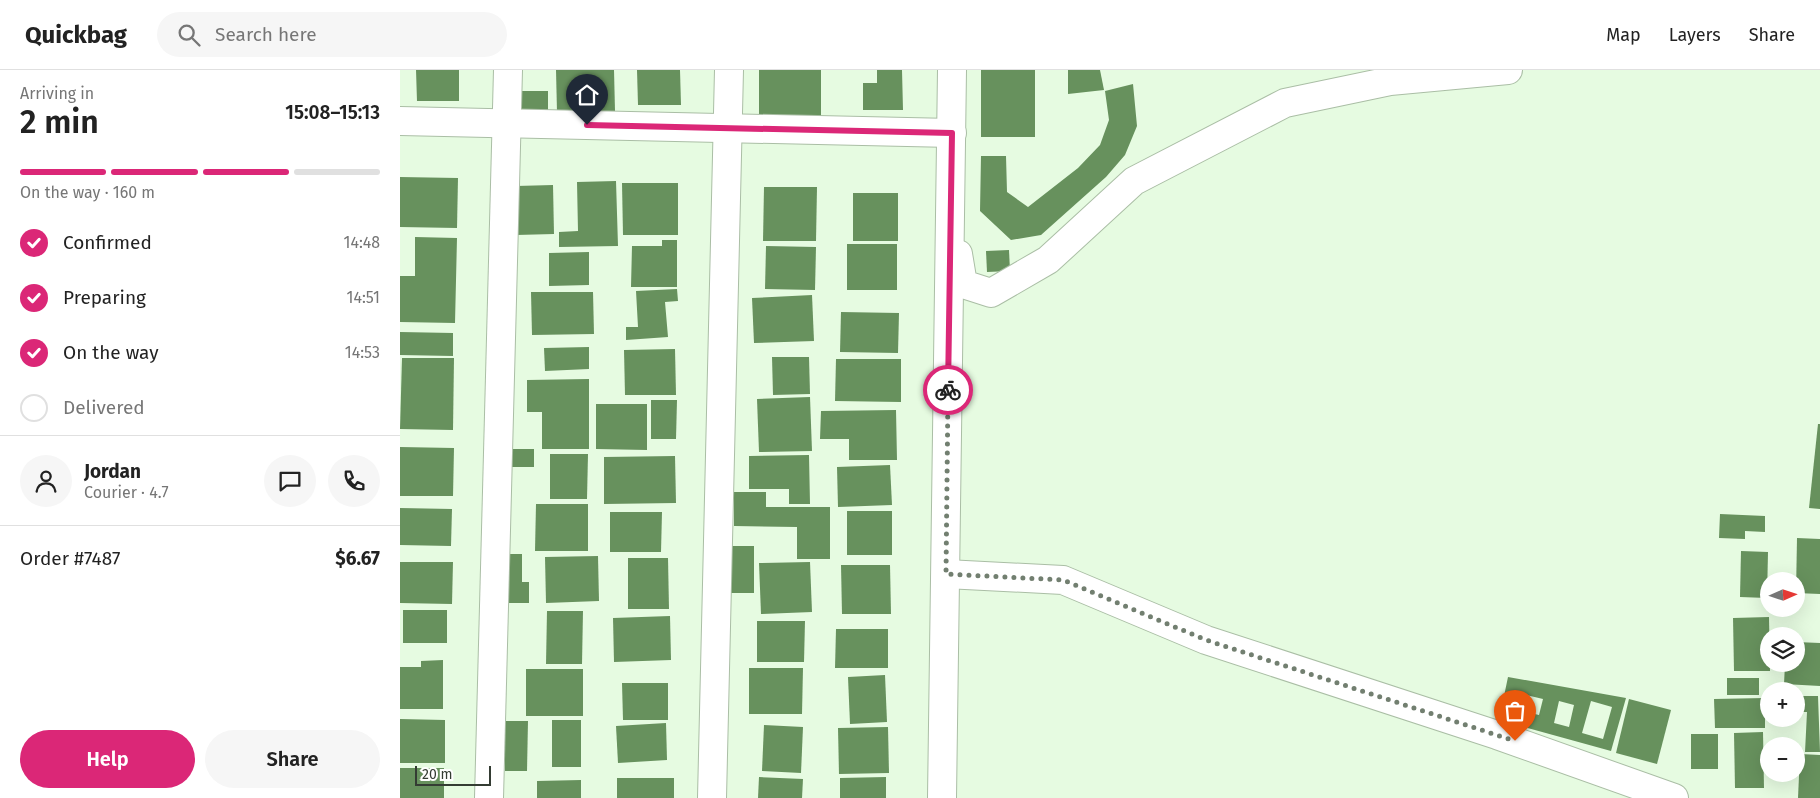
<!DOCTYPE html>
<html lang="en">
<head>
<meta charset="utf-8">
<style>
  :root { --surface:#fff; --page:#f6f6f6; --text:#222; --muted:#767676; --line:#e0e0e0; --accent:#db2777 }
  body { margin:0; font-family:"Fira Sans",sans-serif; background:var(--page); color:var(--text); height:100vh; display:flex; flex-direction:column; font-size:19px; white-space:nowrap }
  * { box-sizing:border-box; margin:0 }
  p { font-size:16px; color:var(--muted) }
  .icon { flex:none; width:28px; height:28px; fill:none; stroke:currentColor; stroke-width:2; stroke-linecap:round; stroke-linejoin:round }
  .map { position:relative; flex:1; overflow:hidden }
  .sheet { display:flex; flex-direction:column; background:var(--surface); width:400px }
  .sheet>* { flex:none }
  .needle { width:32px; rotate:87deg }
  .buttons { position:absolute; left:1360px; top:502px; display:grid; gap:10px }
  .buttons a { display:grid; place-items:center; width:45px; height:45px; border-radius:50%; background:var(--surface); box-shadow:0 5px 20px #0002; font-size:25px }
  .scale { position:absolute; left:15px; bottom:12px; width:76px; box-sizing:border-box; padding-left:5px; border:2px solid #343c33; border-top:0; font-size:14px; line-height:18px; white-space:nowrap; color:#343c33; -webkit-text-stroke:4px #fff; paint-order:stroke }
  .pin { position:absolute; display:grid; place-items:center; width:42px; height:42px; color:#fff; margin:-51px -21px; border-radius:50% 50% 50% 0; rotate:-45deg; box-shadow:0 0 5px #0007 }
  .pin .icon { rotate:45deg }
  .courier { position:absolute; display:grid; place-items:center; width:50px; height:50px; margin:-25px; border:4px solid #db2777; border-radius:50%; background:#fff; color:#222; box-shadow:0 1px 6px #0007 }
  .overview em { font-style:normal; font-weight:600 }
  .overview div { display:flex; flex-direction:column-reverse }
  .overview { display:flex; align-items:center; justify-content:space-between; height:85px; padding:0 20px }
  h1 { font-size:32px; font-weight:600; line-height:38px }
  .bar { display:grid; grid-template-columns:repeat(4,1fr); gap:8px 5px; align-content:center; height:60px; padding:0 20px }
  .bar i { height:6px; border-radius:4px; background:var(--line) }
  .bar .active { background:var(--accent) }
  .bar p { grid-column:span 4 }
  .line { display:flex; align-items:center; gap:12px; padding:0 20px; border-top:1px solid var(--line) }
  .line div { flex:1 }
  .round { display:grid; place-items:center; flex:none; width:52px; height:52px; border-radius:26px; background:var(--page) }
  ol { padding:0 20px; list-style:none }
  li { display:flex; align-items:center; gap:15px; height:55px }
  li p { margin-inline-start:auto }
  li .icon { padding:5px; border-radius:50%; background:var(--accent); color:#fff; stroke-width:4 }
  li:last-child { color:var(--muted) }
  li i { width:28px; height:28px; border:2px solid var(--line); border-radius:50% }
  .button { display:flex; gap:10px; margin-top:auto; padding:10px 20px }
  .button a { flex:1; height:58px; border-radius:30px; background:var(--accent); color:#fff; font-size:20px; font-weight:600; line-height:58px; text-align:center }
  .button a+a { background:var(--page); color:var(--text) }
  header { display:flex; align-items:center; gap:30px; box-sizing:border-box; height:70px; padding:0 25px; background:var(--surface); border-bottom:1px solid var(--line) }
  header strong { font-size:24px }
  nav { display:flex; gap:28px; margin-inline-start:auto; font-size:18px }
  .search { width:350px; height:45px; background:var(--page); display:flex; align-items:center; gap:12px; box-sizing:border-box; padding:0 18px; border-radius:28px; color:var(--muted); font-size:19px }
  main { display:flex; flex:1; min-height:0 }
  .map>svg:first-child { display:block }
  .building { fill:#67915d; fill-rule:evenodd }
  .lines { fill:none; stroke-linecap:round; stroke-linejoin:round }
  .minor-casing { stroke:#aabea5; stroke-width:30 }
  .minor { stroke:#fff; stroke-width:28 }
  .done { stroke:#727f70; stroke-width:5; stroke-dasharray:0 9 }
  .route { stroke:#db2777; stroke-width:6 }
</style>
</head>
<body>
<header>
<strong>Quickbag</strong>
<div class="search"><svg class="icon" aria-label="search" viewBox="0 0 24 24"><circle cx="10" cy="10" r="6"/><path d="M15 15l6 6"/></svg>Search here</div>
<nav><a>Map</a><a>Layers</a><a>Share</a></nav>
</header>
<main>
<section class="sheet">
<div class="overview"><div><h1>2 min</h1><p>Arriving in</p></div><em>15:08–15:13</em></div>
<div class="bar"><i class="active"></i><i class="active"></i><i class="active"></i><i></i><p>On the way · 160 m</p></div>
<ol>
<li><svg class="icon" aria-label="check" viewBox="0 0 24 24"><path d="M5 12l5 5 9-10"/></svg>Confirmed<p>14:48</p></li>
<li><svg class="icon" aria-label="check" viewBox="0 0 24 24"><path d="M5 12l5 5 9-10"/></svg>Preparing<p>14:51</p></li>
<li><svg class="icon" aria-label="check" viewBox="0 0 24 24"><path d="M5 12l5 5 9-10"/></svg>On the way<p>14:53</p></li>
<li><i></i>Delivered</li>
</ol>
<div class="line" style="height:90px"><a class="round"><svg class="icon" aria-label="person" viewBox="0 0 24 24"><circle cx="12" cy="8" r="4"/><path d="M4 21q1-7 8-7t8 7"/></svg></a><div><b>Jordan</b><p>Courier · 4.7</p></div><a class="round"><svg class="icon" aria-label="chat" viewBox="0 0 24 24"><path d="M4 5h16v11H9l-5 4z"/></svg></a><a class="round"><svg class="icon" aria-label="phone" viewBox="0 0 24 24"><path d="M5 4h4l2 5-3 2q2 4 5 5l2-3 5 2v4C11 20 4 13 5 4z"/></svg></a></div>
<div class="line" style="height:65px"><div>Order #7487</div><b>$6.67</b></div>
<div class="button"><a>Help</a><a>Share</a></div>
</section>
<div class="map">
<svg width="1420" height="728" viewBox="0 0 1420 728">
  <rect width="100%" height="100%" fill="#e6fbe1"/>
  <!-- building -->
  <g class="building">
    <path d="M16,0h43v31h-42z"/>
    <path d="M156,0h58l1,41 -58,1z"/>
    <path d="M237,0h43l1,35h-43z"/>
    <path d="M359,0h62v49l-62,1z"/>
    <path d="M477,0h25l1,40h-40v-27h14z"/>
    <rect x="581" y="0" width="54" height="67"/>
    <path d="M668,0h32l4,20 -36,4z"/>
    <path d="M733,14l4,42 -12,29 -19,22 -65,58 -30,5 -31,-29 1,-55h25l1,36 21,15 50,-39 22,-23 9,-25 -4,-29z"/>
    <path d="M116,21h32v19l-32,1z"/>
    <path d="M0,107l58,1 -1,50 -57,-1z"/>
    <path d="M216,111l2,65 -59,1v-15l19,-1 -1,-49z"/>
    <path d="M222,113h56v52h-55z"/>
    <path d="M153,115l1,49 -38,1v-49z"/>
    <path d="M364,117h53l-1,54h-53z"/>
    <rect x="453" y="123" width="45" height="48"/>
    <path d="M15,167l42,1 -2,85 -55,-1v-46h15z"/>
    <path d="M262,170h15v47h-46l1,-41h30z"/>
    <rect x="447" y="174" width="50" height="46"/>
    <path d="M366,176l50,1 -1,43 -50,-1z"/>
    <path d="M609,180l1,21 -23,1 -1,-21z"/>
    <path d="M189,182v33l-40,1v-33z"/>
    <path d="M277,219l1,12 -13,1 3,35 -42,3v-13h12l-2,-36z"/>
    <path d="M131,222h62l1,42 -62,1z"/>
    <path d="M412,225l2,46 -60,2 -2,-45z"/>
    <path d="M441,242l58,1 -1,40 -58,-1z"/>
    <path d="M0,262l53,1v23l-53,-1z"/>
    <path d="M189,277v22l-44,2 -1,-23z"/>
    <path d="M275,279l1,46h-51l-1,-45z"/>
    <path d="M372,287h37l1,37 -37,1z"/>
    <path d="M2,288h52l-1,72 -53,-1z"/>
    <path d="M436,289h65v43l-66,-1z"/>
    <path d="M189,309v70h-47v-37h-15v-32z"/>
    <path d="M410,327l2,54 -53,1 -2,-53z"/>
    <path d="M251,330h26l-1,39h-25z"/>
    <path d="M196,334h51v46l-51,-1z"/>
    <path d="M496,340l1,50h-48v-21h-29l1,-28z"/>
    <path d="M1418,354h2v85l-11,-1z"/>
    <path d="M0,377l54,1 -1,48h-53z"/>
    <path d="M111,379h23v18h-22z"/>
    <path d="M150,384h38l-1,45h-37z"/>
    <path d="M409,385l1,49h-21v-15h-40v-33z"/>
    <path d="M275,386l1,47 -72,1v-47z"/>
    <path d="M490,395l2,40 -54,2 -1,-40z"/>
    <path d="M334,422h32v15h64v52h-33v-32l-63,-1z"/>
    <path d="M136,434h52v47h-53z"/>
    <path d="M0,438l52,1 -1,37 -51,-1z"/>
    <rect x="447" y="441" width="45" height="44"/>
    <path d="M210,442h52l-1,40h-51z"/>
    <path d="M1320,444l45,2v16l-20,-1v8l-26,-1z"/>
    <path d="M1397,468l23,1v55l-24,-1z"/>
    <rect x="331" y="476" width="23" height="47"/>
    <path d="M1341,481l27,1 -1,46 -27,-1z"/>
    <path d="M104,484h18v28h7v21h-24z"/>
    <path d="M198,486l1,45 -53,2 -1,-46z"/>
    <path d="M228,488h40l1,51h-41z"/>
    <path d="M0,492h53l-1,42 -52,-1z"/>
    <path d="M410,492l2,50 -51,2 -2,-51z"/>
    <path d="M441,495h49l1,49h-49z"/>
    <rect x="3" y="540" width="44" height="33"/>
    <path d="M147,541h36l-1,53h-36z"/>
    <path d="M270,546l1,44 -57,2 -1,-44z"/>
    <path d="M1369,547l1,54h-36l-1,-53z"/>
    <path d="M357,551h48l-1,41h-47z"/>
    <path d="M436,559h52v39h-53z"/>
    <path d="M1396,572l24,1v43l-36,-2 1,-20h11z"/>
    <path d="M43,590v49h-43v-42h21v-6z"/>
    <path d="M349,598h54l-1,46h-53z"/>
    <rect x="126" y="599" width="57" height="47"/>
    <path d="M485,605l2,47 -37,2 -2,-47z"/>
    <path d="M1108,607l118,21 -15,53 -112,-31zM1117,623l26,6 -4,16 -25,-6zM1159,631l15,4 -5,22 -15,-4zM1191,631l21,6 -9,32 -21,-6z"/>
    <rect x="1327" y="608" width="32" height="17"/>
    <path d="M222,613h46v37h-45z"/>
    <path d="M1396,626h22l2,56h-15l2,-40h-11z"/>
    <path d="M1365,628v30h-50l-1,-29z"/>
    <path d="M1229,629l42,11 -14,54 -41,-11z"/>
    <path d="M0,649l45,1v43h-45z"/>
    <rect x="152" y="650" width="29" height="47"/>
    <path d="M105,651h23l-1,50h-22z"/>
    <path d="M266,653l1,37 -49,3 -2,-37z"/>
    <path d="M364,655l39,2 -2,46 -39,-2z"/>
    <path d="M488,657l1,46 -50,1 -1,-46z"/>
    <path d="M1363,662l1,56h-29l-1,-55z"/>
    <rect x="1291" y="664" width="27" height="35"/>
    <path d="M1400,684l20,1v43h-22z"/>
    <rect x="0" y="698" width="44" height="30"/>
    <path d="M359,707l44,2 -1,19h-44z"/>
    <path d="M486,707v21h-46v-20z"/>
    <rect x="217" y="708" width="57" height="20"/>
    <path d="M181,710v18h-44v-17z"/>
  </g>
  <g class="lines">
    <defs>
      <g id="minor">
        <path d="M0,51l552,12"/>
        <path d="M558,184l5,30 28,9 57,-33 86,-79 151,-78 105,-22 118,-11"/>
        <path d="M546,504l117,6 143,60 291,95 177,63"/>
        <path d="M89,728l19,-728"/>
        <path d="M312,728l17,-728"/>
        <path d="M542,728l10,-728"/>
      </g>
    </defs>
    <!-- minor casing -->
    <use href="#minor" class="minor-casing"/>
    <!-- minor -->
    <use href="#minor" class="minor"/>
  </g>
  <g class="lines">
    <!-- done -->
    <path class="done" d="M548,320l-2,184 117,6 143,60 309,101"/>
    <!-- route -->
    <path class="route" d="M187,55l365,8 -4,257"/>
  </g>
</svg>
<div class="buttons">
<a><svg class="needle" viewBox="-14 -14 28 28"><path d="M0-13l5 13h-10z" fill="#e53935"/><path d="M0 13l5-13h-10z" fill="#767676"/></svg></a>
<a><svg class="icon" aria-label="layers" viewBox="0 0 24 24"><path d="M12 4l9 5-9 5-9-5zM3 14l9 5 9-5"/></svg></a>
<a>+</a>
<a>−</a>
</div>
<div class="scale">20 m</div>
<div class="pin" style="left:1115px;top:671px;background:#ea580c"><svg class="icon" aria-label="bag" viewBox="0 0 24 24"><path d="M5 8h14l-1 12H6zM9 8a3 3 0 0 1 6 0"/></svg></div>
<div class="pin" style="left:187px;top:55px;background:#1f2937"><svg class="icon" aria-label="home" viewBox="0 0 24 24"><path d="M3 11l9-7 9 7M6 9v11h12V9"/></svg></div>
<div class="courier" style="left:548px;top:320px"><svg class="icon" aria-label="bike" viewBox="0 0 24 24"><circle cx="6" cy="16" r="4"/><circle cx="18" cy="16" r="4"/><path d="M6 16l4-8h5l3 8M10 8l3 8H6M13 5h3"/></svg></div>
</div>
</main>
</body>
</html>
